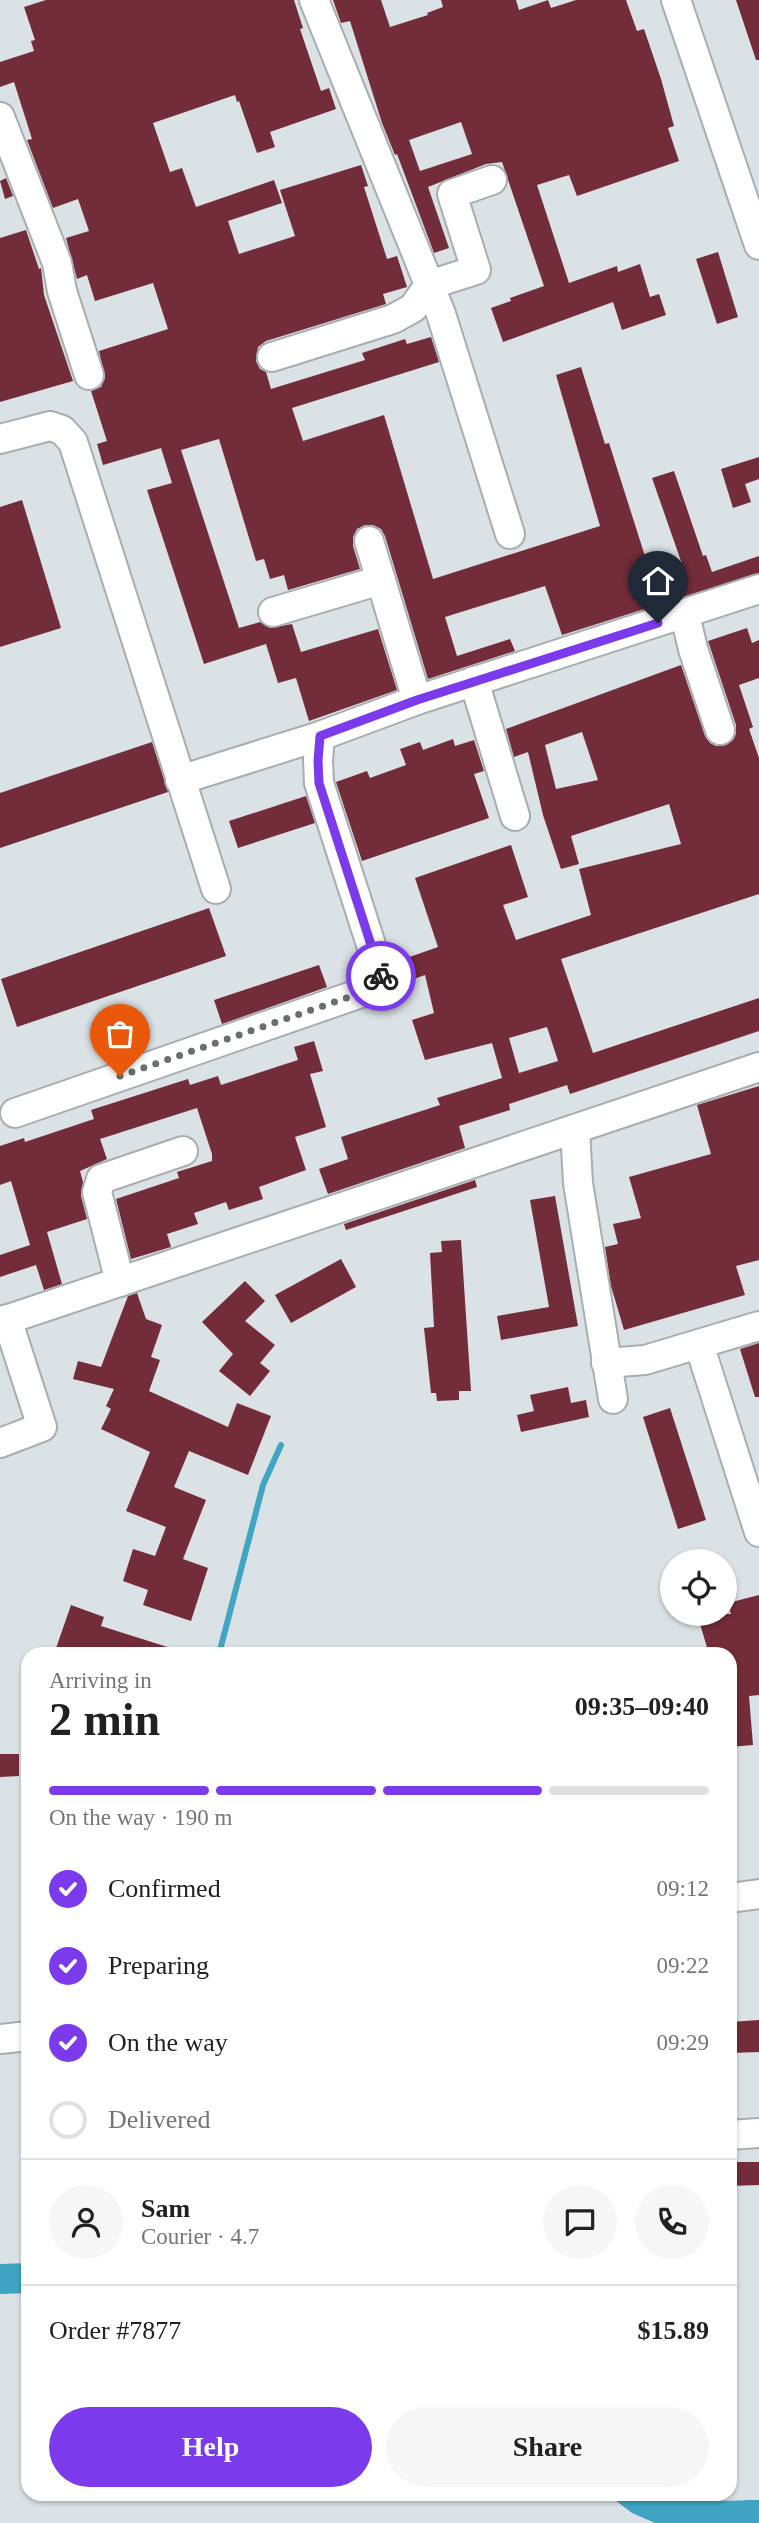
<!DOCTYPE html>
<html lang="en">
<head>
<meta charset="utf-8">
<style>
  :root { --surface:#fff; --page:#f6f6f6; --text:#202124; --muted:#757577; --line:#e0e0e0; --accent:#7c3aed }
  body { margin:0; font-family:"Times New Roman",serif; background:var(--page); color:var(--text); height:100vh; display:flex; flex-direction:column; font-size:26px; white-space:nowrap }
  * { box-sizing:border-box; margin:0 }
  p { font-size:23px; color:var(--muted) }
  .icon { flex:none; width:38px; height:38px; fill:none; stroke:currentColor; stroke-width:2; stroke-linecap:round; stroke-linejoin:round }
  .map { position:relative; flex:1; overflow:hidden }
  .details { position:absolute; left:21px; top:1647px; width:716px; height:854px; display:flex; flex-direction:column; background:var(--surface); border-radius:21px; box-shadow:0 2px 5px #0004 }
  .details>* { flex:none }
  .tools { position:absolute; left:660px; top:1549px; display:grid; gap:14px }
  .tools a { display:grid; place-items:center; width:77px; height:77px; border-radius:50%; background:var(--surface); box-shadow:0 2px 5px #0004; font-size:35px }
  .pin { position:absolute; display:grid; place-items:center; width:60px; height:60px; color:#fff; margin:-72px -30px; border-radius:50% 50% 50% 0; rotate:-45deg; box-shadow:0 0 7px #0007 }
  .pin .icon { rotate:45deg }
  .courier { position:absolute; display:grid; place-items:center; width:70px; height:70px; margin:-35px; border:5px solid #7c3aed; border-radius:50%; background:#fff; color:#222; box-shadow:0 2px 9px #0007 }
  .headline em { font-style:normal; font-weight:700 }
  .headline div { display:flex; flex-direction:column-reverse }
  .headline { display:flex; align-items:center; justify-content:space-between; height:119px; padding:0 28px }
  h1 { font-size:46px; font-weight:700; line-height:52px }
  .bar { display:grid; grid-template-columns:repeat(4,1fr); gap:10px 7px; align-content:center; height:84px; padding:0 28px }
  .bar i { height:9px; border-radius:5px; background:var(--line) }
  .bar .on { background:var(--accent) }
  .bar p { grid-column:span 4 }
  .line { display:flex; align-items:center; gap:18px; padding:0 28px; border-top:2px solid var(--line) }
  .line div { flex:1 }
  .round { display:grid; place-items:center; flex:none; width:74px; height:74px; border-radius:37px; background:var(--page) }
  ol { padding:0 28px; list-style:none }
  li { display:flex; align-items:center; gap:21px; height:77px }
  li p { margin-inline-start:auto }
  li .icon { padding:7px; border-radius:50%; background:var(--accent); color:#fff; stroke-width:4 }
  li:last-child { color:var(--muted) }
  li i { width:38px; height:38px; border:4px solid var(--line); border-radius:50% }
  .button { display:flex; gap:14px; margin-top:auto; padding:14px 28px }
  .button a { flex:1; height:80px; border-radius:42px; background:var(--accent); color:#fff; font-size:28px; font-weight:700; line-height:80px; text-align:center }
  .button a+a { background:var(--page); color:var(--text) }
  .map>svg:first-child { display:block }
  .water { fill:#40a5c3 }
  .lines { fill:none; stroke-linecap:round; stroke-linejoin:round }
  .stream { stroke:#40a5c3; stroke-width:6 }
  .building { fill:#732c39; fill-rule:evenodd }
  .minor-casing { stroke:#a7aeb1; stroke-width:32 }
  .minor { stroke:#fff; stroke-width:28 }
  .done { stroke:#696e6f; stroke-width:7; stroke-dasharray:0 12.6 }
  .route { stroke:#7c3aed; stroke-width:9 }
</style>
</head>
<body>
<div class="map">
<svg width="759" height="2523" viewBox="0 0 759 2523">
  <rect width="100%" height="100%" fill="#dbe2e5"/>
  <!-- water -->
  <g class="water">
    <path d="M28,2263v30l-28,1v-30z"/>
    <path d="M607,2494h63c26,10 61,6 89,6v23h-104l-23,-10z"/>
  </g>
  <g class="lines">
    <!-- stream -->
    <path class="stream" d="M219,1654l44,-169 18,-40"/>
  </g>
  <!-- building -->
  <g class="building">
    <path d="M46,0h248l9,28 -3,1 21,62 8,-3 7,21 -66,23 5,15 -18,6 -18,-52 -2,1 -2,-7 -82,28 17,49 12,-4 14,39 78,-27 8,23 -54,18 11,33 56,-18 -15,-46 81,-25 7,21 -4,1 23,72 10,-3 10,31 -24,7 3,10 -120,37 -8,6 -2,14 4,8 6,3 5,17 94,-29 -3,-7 43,-14 2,5 24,-7 8,25 -147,46 11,33 81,-26 49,164 167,-53 -44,-151 25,-8 24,77 4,-1 42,132 31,-11 -30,-86 22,-7 29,85 3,-1 6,17 47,-16v17l-197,62 -17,-49 -100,31 12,39 53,-17 5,12 -87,28 -43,-143 -4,-7 -8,-4h-8l-8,4 -4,8v9l7,23 -72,21 -4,-15 -14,4 -6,-20 -8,2 -37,-122 -38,11 58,178 21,-6 10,6 22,-4 9,28 77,-23 19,61 -88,31 -13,-43 -18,5 -12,-39 -62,20 -57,-174 25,-7 -11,-35 -58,17 -6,-21 10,-3 -16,-50 10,-4 4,-9 -6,-27 69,-22 -15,-46 -58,18 -8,-26 -10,4 -11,-41 23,-7 -11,-32 -25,9 -26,-68 5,-1 -18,-57 -14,5v-25l34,-11 -3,-10 4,-1 -11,-33z"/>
    <path d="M333,0h48l9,27 38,-12 -1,-2 16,-6 -2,-7h75l3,10 29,-10 3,8 25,-8h50l11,31 7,-2 17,50 13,47 -6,2 11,33 -102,35 -8,-21 -32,10 32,98 48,-17 1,6 22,-8 10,33 9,-3 7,21 -44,15 -9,-28 -110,40 -12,-34 20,-7 -1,-3 34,-12 -42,-124 -16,2 -58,23 21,61 -15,5 -37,-99 -2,1 -13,-32 -32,-102 -9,2zM461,122l11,32 -52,17 -11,-31z"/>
    <path d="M736,0h23v60h-3z"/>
    <path d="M6,178l7,18 -8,3 -5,-18z"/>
    <path d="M26,230l13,39 2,-1 3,27 29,86 -73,21v-164z"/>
    <path d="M718,252l20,65 -21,7 -21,-65z"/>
    <path d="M759,457v22l-14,5 6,18 -18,6 -12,-39z"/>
    <path d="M22,500l39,128 -61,19v-140z"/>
    <path d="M747,628l5,15 7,-3v38l-20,7 14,42 -4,2 10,29v136l-198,65 32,94 166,-55v33l-189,63 -3,-9 -58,19 1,6 -51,16 6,22 -137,46 -9,-25 29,-10 -7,-22 99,-32 -3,-7 65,-20 -10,-35 -67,17 -13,-40 22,-7 -9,-38 -17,6 -7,-21 37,-13 -23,-69 96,-33 17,52 -25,8 13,35 75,-25 -12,-46 102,-25 -12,-40 -98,32 8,28 -18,5 -18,-54 -15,-63 -14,5 -8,-28 175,-64 24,71 5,7 6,3 10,-1 7,-5 3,-6v-9l-28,-84zM582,732l16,48 -42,9 -11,-44zM547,1027l11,34 -39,12 -10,-35z"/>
    <path d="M453,739l2,7 19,-6 10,31 -10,3 15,44 -127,43 -26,-79 31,-11 3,7 36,-13 -6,-16 20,-7 3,8z"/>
    <path d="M152,742l16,50 -168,56v-55z"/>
    <path d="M306,796l9,27 -77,25 -9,-27z"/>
    <path d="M209,908l17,48 -209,71 -16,-48z"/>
    <path d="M319,965l8,22 -105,37 -8,-24z"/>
    <path d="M314,1041l9,30 -13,3 16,53 -31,10 11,33 -47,17 4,12 -34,11 -3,-8 -32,11 4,11 -31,10 4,13 -40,12 -15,-60 63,-21 -2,-6 35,-11v-7l-15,-46 -97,31 7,20 -27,12 3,11 -2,14 6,23 -40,13 15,52 -18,6 -8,-25 -36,12v-22l30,-10 -19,-64 -11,4v-39l24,-8 1,4 69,-23 -3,-9 97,-31 2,6 28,-9 3,9 77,-25 -4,-13z"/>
    <path d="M759,1086v174l-23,6 9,29 -121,35 -13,-44 -6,-39 13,-3 -5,-20 28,-6 -12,-41 82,-23 -14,-49z"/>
    <path d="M475,1180l2,7 -131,43 -2,-6z"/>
    <path d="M555,1196l23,130 -77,14 -4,-24 52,-9 -19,-107z"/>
    <path d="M461,1240l10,151h-12v9l-22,1 -1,-8h-5l-7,-65 10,-1 -4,-74 12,-1 -1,-11z"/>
    <path d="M341,1259l15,28 -65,36 -16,-28z"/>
    <path d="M245,1281l20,20 -20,20 30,24 -15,18 10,8 -20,25 -31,-25 14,-17 -31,-32z"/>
    <path d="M137,1293l9,26 16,6 -11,32 9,3 -11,31 79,36 9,-24 34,13 -23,59 -59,-24 -15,36 32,13 -23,59 25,9 -17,53 -48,-16 5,-15 -25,-9 10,-32 22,7 11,-29 -40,-16 24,-59 -49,-23 10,-20 -5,-3 8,-17 -41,-10 5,-18 23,6 27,-71z"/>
    <path d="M759,1343v54h-4l-15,-48z"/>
    <path d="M568,1387l3,16 15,-3 3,17 -68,15 -4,-17 17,-4 -4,-16z"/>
    <path d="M670,1408l36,112 -28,9 -35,-112z"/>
    <path d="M759,1595v100l-10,1 4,49 -23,2v-93h-21l-12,-40h34l-3,-11z"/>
    <path d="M71,1605l33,12 -3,9 76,24 -1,4h-122z"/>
    <path d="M0,1754h19v22l-19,1z"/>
    <path d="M759,2020v32l-29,1v-31z"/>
    <path d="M730,2162h29v23l-29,1z"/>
  </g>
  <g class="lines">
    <defs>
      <g id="minor">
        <path d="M314,0l127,314 69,220"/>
        <path d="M676,0l83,245"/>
        <path d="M0,117l57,146 5,28 27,84"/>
        <path d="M272,357l121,-38 20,-11 16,-23 47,-15 -24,-76 40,-14"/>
        <path d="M0,439l50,-13 12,4 11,12 143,447"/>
        <path d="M369,541l48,159"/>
        <path d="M273,612l108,-32"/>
        <path d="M685,615l8,34 27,81"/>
        <path d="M474,681l41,135"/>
        <path d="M180,780l140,-44"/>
        <path d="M15,1113l369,-128 -65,-202 -1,-23 2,-24 97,-36 342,-111"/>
        <path d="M575,1129l3,54 35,216"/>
        <path d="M120,1282l-23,-90 4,-13 82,-28"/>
        <path d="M0,1322l759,-255"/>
        <path d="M699,1344l60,188"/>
        <path d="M606,1363l39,-3 114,-34"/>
        <path d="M0,1443l42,-16 -35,-108"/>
        <path d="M730,1898l29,-4"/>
        <path d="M0,2039l28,-3"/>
        <path d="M730,2135l29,-2"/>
      </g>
    </defs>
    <!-- minor casing -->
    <use href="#minor" class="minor-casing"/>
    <!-- minor -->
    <use href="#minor" class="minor"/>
  </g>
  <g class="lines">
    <!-- done -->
    <path class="done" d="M120,1076l264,-91 -3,-9"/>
    <!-- route -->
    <path class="route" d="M381,976l-62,-193 -1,-22 2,-25 97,-36 241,-77"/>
  </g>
</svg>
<div class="tools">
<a><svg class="icon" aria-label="locate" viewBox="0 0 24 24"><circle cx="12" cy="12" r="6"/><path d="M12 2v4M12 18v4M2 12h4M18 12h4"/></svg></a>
</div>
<div class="pin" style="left:120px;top:1076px;background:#ea580c"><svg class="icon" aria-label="bag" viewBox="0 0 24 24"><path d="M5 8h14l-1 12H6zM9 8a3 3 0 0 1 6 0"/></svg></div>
<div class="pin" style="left:658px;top:623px;background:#1f2937"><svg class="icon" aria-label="home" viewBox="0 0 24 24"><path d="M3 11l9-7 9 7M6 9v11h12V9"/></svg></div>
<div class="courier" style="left:381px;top:976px"><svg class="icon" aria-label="bike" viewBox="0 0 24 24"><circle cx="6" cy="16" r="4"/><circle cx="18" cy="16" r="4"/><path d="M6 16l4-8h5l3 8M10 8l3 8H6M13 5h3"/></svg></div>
<section class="details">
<div class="headline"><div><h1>2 min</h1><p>Arriving in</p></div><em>09:35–09:40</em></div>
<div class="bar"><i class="on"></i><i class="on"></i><i class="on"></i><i></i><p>On the way · 190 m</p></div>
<ol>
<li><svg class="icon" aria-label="check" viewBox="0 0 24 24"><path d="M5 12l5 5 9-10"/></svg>Confirmed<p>09:12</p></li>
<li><svg class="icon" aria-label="check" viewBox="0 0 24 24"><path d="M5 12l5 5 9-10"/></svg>Preparing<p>09:22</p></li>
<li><svg class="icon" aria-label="check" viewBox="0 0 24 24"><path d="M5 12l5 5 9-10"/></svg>On the way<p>09:29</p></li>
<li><i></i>Delivered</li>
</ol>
<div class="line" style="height:126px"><a class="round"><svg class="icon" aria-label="person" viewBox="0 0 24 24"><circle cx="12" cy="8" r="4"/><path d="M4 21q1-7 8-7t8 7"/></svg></a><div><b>Sam</b><p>Courier · 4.7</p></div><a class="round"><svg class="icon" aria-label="chat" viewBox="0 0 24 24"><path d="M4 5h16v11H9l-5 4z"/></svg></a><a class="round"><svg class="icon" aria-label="phone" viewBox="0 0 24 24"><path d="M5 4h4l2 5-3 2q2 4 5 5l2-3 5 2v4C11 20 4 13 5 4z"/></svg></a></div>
<div class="line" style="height:91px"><div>Order #7877</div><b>$15.89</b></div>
<div class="button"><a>Help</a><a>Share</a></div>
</section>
</div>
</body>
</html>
